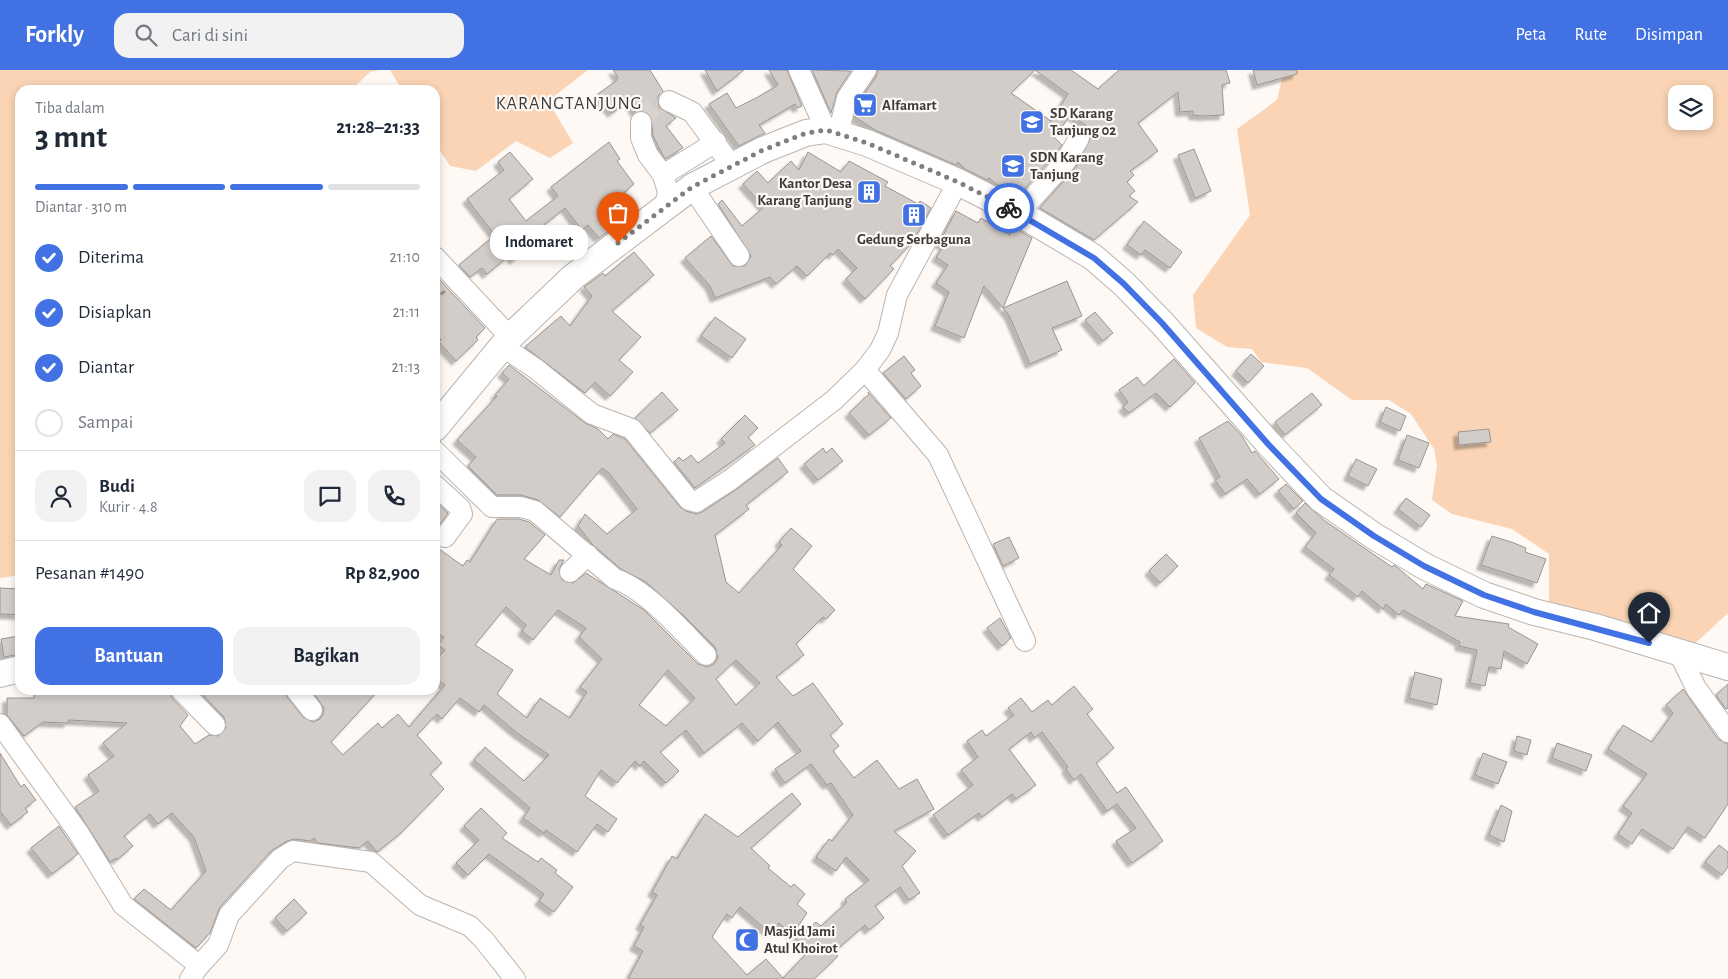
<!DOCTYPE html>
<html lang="id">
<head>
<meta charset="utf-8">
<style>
  :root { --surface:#fff; --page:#f2f2f3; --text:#1f2937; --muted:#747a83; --line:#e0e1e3; --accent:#4171e2 }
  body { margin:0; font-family:"Alegreya Sans",sans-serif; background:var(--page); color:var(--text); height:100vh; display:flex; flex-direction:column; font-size:19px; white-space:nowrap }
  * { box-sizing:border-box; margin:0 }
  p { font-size:16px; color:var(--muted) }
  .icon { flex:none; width:28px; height:28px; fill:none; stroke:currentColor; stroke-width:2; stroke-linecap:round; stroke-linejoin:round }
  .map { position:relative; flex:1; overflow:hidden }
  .drawer { position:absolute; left:15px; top:15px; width:425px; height:610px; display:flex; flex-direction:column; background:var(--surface); border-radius:15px; box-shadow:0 2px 8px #0003 }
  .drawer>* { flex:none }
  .fabs { position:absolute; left:1668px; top:15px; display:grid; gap:10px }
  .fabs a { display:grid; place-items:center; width:45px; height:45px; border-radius:10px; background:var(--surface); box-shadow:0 2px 8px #0003; font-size:25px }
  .pin { position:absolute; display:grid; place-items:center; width:42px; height:42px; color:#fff; margin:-51px -21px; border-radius:50% 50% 50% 0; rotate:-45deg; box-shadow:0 0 5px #0007 }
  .pin .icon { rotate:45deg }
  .courier { position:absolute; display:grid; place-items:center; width:50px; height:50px; margin:-25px; border:4px solid #4171e2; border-radius:50%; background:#fff; color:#222; box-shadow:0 1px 6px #0007 }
  .bubble { position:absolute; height:35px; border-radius:15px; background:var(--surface); box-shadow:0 2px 8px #0003; font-size:16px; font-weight:700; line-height:35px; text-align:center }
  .head em { font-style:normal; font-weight:700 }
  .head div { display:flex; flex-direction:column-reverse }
  .head { display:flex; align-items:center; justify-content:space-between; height:85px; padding:0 20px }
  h1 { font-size:32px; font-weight:700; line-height:38px }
  .bar { display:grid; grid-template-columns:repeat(4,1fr); gap:8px 5px; align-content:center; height:60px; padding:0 20px }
  .bar i { height:6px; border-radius:4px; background:var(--line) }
  .bar .selected { background:var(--accent) }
  .bar p { grid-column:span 4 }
  .line { display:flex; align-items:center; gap:12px; padding:0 20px; border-top:1px solid var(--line) }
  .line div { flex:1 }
  .round { display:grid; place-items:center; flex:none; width:52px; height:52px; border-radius:15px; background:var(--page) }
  ol { padding:0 20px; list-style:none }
  li { display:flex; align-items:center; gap:15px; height:55px }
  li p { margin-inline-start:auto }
  li .icon { padding:5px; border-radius:50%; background:var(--accent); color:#fff; stroke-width:4 }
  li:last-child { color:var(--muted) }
  li i { width:28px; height:28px; border:2px solid var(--line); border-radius:50% }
  .primary-button { display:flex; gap:10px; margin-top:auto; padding:10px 20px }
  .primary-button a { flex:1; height:58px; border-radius:15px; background:var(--accent); color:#fff; font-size:20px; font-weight:700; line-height:58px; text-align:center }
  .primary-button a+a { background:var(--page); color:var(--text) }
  header { display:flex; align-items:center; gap:30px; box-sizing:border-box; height:70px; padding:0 25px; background:var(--accent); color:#fff }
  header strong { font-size:24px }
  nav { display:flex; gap:28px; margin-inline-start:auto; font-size:18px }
  .search { width:350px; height:45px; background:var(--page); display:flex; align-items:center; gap:12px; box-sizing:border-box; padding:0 18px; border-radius:15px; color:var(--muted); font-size:19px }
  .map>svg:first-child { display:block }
  .green { fill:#fad4b4; fill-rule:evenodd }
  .building { fill:#d3cdc9; stroke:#9b9591; fill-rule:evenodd; filter:url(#shadow) }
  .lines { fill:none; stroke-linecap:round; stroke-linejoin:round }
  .minor-tunnel { stroke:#d8d3cf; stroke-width:20; stroke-dasharray:20 10; stroke-linecap:butt }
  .minor-casing { stroke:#bab5b1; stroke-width:22 }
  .major-casing { stroke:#bab5b1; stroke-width:28 }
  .path { stroke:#95928e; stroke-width:3; stroke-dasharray:5 2.5; stroke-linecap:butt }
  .minor { stroke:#fff; stroke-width:20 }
  .major { stroke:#fff; stroke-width:26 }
  .done { stroke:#817e7b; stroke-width:5; stroke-dasharray:0 9 }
  .route { stroke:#4171e2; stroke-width:6 }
  .labels { text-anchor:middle; stroke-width:4.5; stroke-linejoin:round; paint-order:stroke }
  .poi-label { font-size:15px; font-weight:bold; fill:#3e3c3a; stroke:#fef9f4; text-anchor:start }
  .quarter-label { font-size:18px; letter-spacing:1px; fill:#3e3c3a; stroke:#fef9f4 }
</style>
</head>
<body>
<header>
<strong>Forkly</strong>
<div class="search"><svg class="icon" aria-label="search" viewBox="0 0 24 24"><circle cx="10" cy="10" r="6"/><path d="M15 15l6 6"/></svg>Cari di sini</div>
<nav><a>Peta</a><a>Rute</a><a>Disimpan</a></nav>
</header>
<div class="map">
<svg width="1728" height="909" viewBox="0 0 1728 909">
  <defs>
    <filter id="shadow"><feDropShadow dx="-4.5" dy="4.5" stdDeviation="1" flood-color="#0004"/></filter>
  </defs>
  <rect width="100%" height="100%" fill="#fef9f4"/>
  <!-- green -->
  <g class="green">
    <path d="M0,0h380l-10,2 -19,18h-331v485l-20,3z"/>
    <path d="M390,0h198l-40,31 25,42 -23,15 -34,-17 -40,30 -26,-5 -15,-23v-53h-33z"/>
    <path d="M1284,0h444v543l-42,39 -137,-35v-63l-37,-25 -60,-15 -20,-14 5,-35 -3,-16 -23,-35 -22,-14h-37l-45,-32 -46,-6 -9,-13 -25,-2 -31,-19 -3,-33 57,-80 -13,-86 40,-29zM1676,24h28v27h-28z"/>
  </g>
  <!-- building -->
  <g class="building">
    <path d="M613,0h37l13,21 -5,5 1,11 17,11 -10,8 17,22 -18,11 -12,-23 -2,-20 -10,-6 -6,2 -6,-12 -17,13 -14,-19 18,-13 2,-4z"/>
    <path d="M705,0h39l-27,21z"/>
    <path d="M769,0h18l15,36 -5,2 -2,-4 -36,21 6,8 -26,13 -30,-42 18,-11 9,15 22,-11 20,-12z"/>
    <path d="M812,0l39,1 -14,21 -6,21z"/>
    <path d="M878,0h157l-24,23 40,28 17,-27 -33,-24h36l27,19 21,-19h107l4,13 -8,2 2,30 -21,1 -10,-1v-4l-13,1 -2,-20 -40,31 20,28 -28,20 4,4 -7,7 8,9 -6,5 9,6 -44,38 -54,-32 36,-41 18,-36 -23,-16 -17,22 8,8 -6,9 -38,42 -22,-12 -7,-6 -2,2 -22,-11 -7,-7 -2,3 -81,-35 -20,-13 3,-14 18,-26z"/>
    <path d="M1253,0h44v4l-40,11z"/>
    <path d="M609,72l11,17 -3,2 17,23 -24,21 12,16 -23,17 -11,-13 -6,5 -17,-22 -30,24 5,7 -26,21 -4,-5 -23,19 -5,-6 -12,9 -11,-12 36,-30 -28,-36 37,-29 -6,-8 12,-10 23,27 -24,20 17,22 32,-25 -7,-9z"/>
    <path d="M1194,79l17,42 -16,7 -17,-43z"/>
    <path d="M808,82l33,20 8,-11 39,21 -3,4 33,18 2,-3 11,7 -19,35 -22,23 4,3 -29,30 -19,-20 11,-11 -19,-19 -5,6 -3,-2 -23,23 -10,-10 -21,18 -6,-7 -55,21 -5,-12 -25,-28 26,-22 22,30h12l6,-10 -33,-52 4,-4 20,26 22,-19 -21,-23 14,-13 11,12 23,-22 8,9z"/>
    <path d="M956,141l22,12 3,-5 29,17 3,-8 19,11 -29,70 -19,-22 -20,52 -29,-12 14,-34 -13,-9 12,-18 -12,-8 8,-11 -5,-3z"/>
    <path d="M1144,151l38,31 -12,16 -25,-18 -4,5 -14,-10z"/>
    <path d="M634,182l20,23 -42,36 29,26 -22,23 14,12 -23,24 -15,-14 -10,11 -60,-46 36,-31 9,10 22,-30 -8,-9 19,-14 2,3z"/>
    <path d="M435,205l50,53 -9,9 2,3 -22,21 -17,-19 2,-2 -6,-8z"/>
    <path d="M1067,211l15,35 -30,12 10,22 -32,14 -21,-49 -6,-7z"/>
    <path d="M1095,242l18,21 -10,8 -18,-21z"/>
    <path d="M715,247l31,22 -14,19 -31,-22z"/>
    <path d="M1251,284l13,12 -16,17 -12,-12z"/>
    <path d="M904,286l11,14 -4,3 10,13 -15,13 -23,-26z"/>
    <path d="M1174,289l21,24 -25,24 -14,-14 -27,20 -6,-6 5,-5 -9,-12 18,-13 7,9z"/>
    <path d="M509,295l76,58 13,6 10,10 5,-5 12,5 55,68 6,4 11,3 5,-2 35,-23 41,-31 10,14 -42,33 3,4 -34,26 11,47 13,11 43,-48 -3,-3 12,-14 21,18 -19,23 42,41 -9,9 -3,-2 -27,27 8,11 -28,22 17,19 20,-13 30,41 -13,11 9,11 -6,5 21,27 23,-18 22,29 18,-10 17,30 -40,22 22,20 -14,15 18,27 -11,7 -9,-13 -25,19 9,12 -15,12 -4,-5 -31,27 4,4 -24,23h-186l15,-28 -9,-5 10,-19 -4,-2 17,-30 -5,-3 20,-36 5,3 28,-45 33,23 54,-44 9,11 -50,44 19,18 -2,2 23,19 3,-3 11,10 -8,10 10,9 -15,22 -13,-12 -9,10 -30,-26 -8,11 -5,-4 -15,23 35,38 19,-16 17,19 26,-27 -14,-13 21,-16 5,4 26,-24 -2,-3 24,-19 -23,-23 -10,14 -20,-14 13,-18 3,2 21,-26 -22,-32 -4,2 -16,-21 -26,19 -10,-14 26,-18 -23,-29 -20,19 -16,-18 -38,30 -18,-23 -26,22 19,19 -13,12 -22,-22 -4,5 -5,-5 -18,22 -16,-13 -16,26 32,23 -9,13 -11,-8 -20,28 -31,-22 -2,3 -21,-15 7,-10 -56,-48 11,-13 39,34 25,-26 -32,-22 -33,-28 -5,7 -19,-14 -18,21 -5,-5 -20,21 25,28 -12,11 14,15 -43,44 -24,19 -9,-11 -9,7 -41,-5 -4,-5 -4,3 -15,-2 -8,2 -16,10 -51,56 -10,26 -14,15 -62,-49 10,-10 27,21 35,-39 -12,-34 -22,-24 -14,11 -8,-10 -26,22 9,10 -16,14 -1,-2 -6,4 -35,-55 24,-16 -11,-16 26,-19 -11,-13 24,-20 -58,-3 -1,3 -25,-1 -19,14 -17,-21v-17h27v-4l29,-2v-2h30v2l76,-2 3,8 16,17 -8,11 15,18 14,-9 9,1 8,-8 -2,-11 -26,-27h86l3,7 16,20 10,5 7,-3 3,-5 1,-6 -9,-13 7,-5h57l-48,52 12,13 35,-32 4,5 16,-14 11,13 36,-42 -10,-7v-17l10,-11 -7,-5 6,-8 -9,-5v-86l28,20 4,-6 3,2 27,-43h22l10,3 16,13 -21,24 27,16 8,-15h5l-5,9 3,11 11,3 13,-10 58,37 54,54 10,3 6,-3 4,-6 -3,-11 -32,-32 -37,-33 -25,-13 -28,-24 -15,-19 7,-12 22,20 30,-25 -28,-36 -7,-5 -42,49 -22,-17 -17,-5h-24l-29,-29 8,-9 -19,-17 40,-44 -2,-1 14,-16 -7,-6zM506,537l20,18 -4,6 11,9 25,-30 28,18 -7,9 23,22 -22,28 7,5 -17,26 -30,-20 -13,20 -30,-24 16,-24 -38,-25zM736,590l24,23 -24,22 -20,-26zM668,600l27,28 -29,28 -27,-21z"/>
    <path d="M662,322l16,18 -28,23 -15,-15z"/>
    <path d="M868,322l23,26 -22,17 -20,-22 20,-19z"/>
    <path d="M1312,323l10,12 -37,30 -10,-13z"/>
    <path d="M1386,337l20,9 -6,15 -20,-9z"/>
    <path d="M745,345l13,13 -10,9 7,8 -60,43 -21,-26 5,-5 4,4 8,-6 7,8 27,-20 -4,-4z"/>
    <path d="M1228,351l14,15 10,17 3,-2 24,28 -19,15 -13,-15 -22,15 -10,-14 5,-3 -21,-39z"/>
    <path d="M1489,359l2,13 -32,3 -1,-13z"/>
    <path d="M1407,365l22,8 -10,25 -21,-8z"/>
    <path d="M823,378l3,5 6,-5 11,13 -25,19 -14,-16z"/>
    <path d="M1356,389l21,10 -9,17 -20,-10z"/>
    <path d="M1286,414l17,17 -9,8 -16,-18z"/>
    <path d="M1406,428l24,17 -9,12 -23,-18z"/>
    <path d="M435,431l13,12 -13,18z"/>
    <path d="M1305,433l20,18 67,46 2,-2 4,3 25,21 3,-5 37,17 -8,15 54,8 -1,3 30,17 -11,20 -23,-13 -3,18 -12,-2 -4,19 -15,-3 7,-33 -18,-4 1,-4 -57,-32 -4,5 -13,-11 -3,5 -21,-18 -4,6 -29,-22 5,-6 -29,-22 11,-14 -20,-20z"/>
    <path d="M1492,466l22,7 12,5 -1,4 21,7 -9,24 -56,-18z"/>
    <path d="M1009,467l10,21 -16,8 -10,-22z"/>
    <path d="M1166,484l12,12 -18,17 -11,-12z"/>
    <path d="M0,518l20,1v26l-20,-1z"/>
    <path d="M1000,548l11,20 -9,8 -15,-18z"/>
    <path d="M19,566l1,18 -16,3 -3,-18z"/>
    <path d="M1415,602l27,7 -5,26 -28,-7z"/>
    <path d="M1728,614v24l-2,1 -10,-14z"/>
    <path d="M1074,616l19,23 -6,5 27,34 -18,15 21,30 9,-6 37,54 -31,22 -16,-22 20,-13 -19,-24 -10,7 -26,-37 -7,6 -8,-11 2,-2 -26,-35 -8,6 -3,-6 -22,17 27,36 -20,14 -4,-5 -30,23 -3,-4 -31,22 -15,-20 40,-30 -12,-15 17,-13 -11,-16 15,-11 4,6 28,-21 -6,-7 13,-10 11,14 16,-12 4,5z"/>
    <path d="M1683,619l35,50 10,5v60l-23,34 -17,-11 -15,22 -31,-20 -10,15 -14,-10 14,-21 -9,-7 24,-32 -39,-25 15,-24 29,17 21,-29 -7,-8z"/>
    <path d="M1517,666l14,4 -4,15 -13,-4z"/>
    <path d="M1557,673l35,12 -6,16 -34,-13z"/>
    <path d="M0,683l21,34 3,-3 12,16 -11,8 3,4 -17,13 -11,-14z"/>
    <path d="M1483,683l24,9 -9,22 -23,-9z"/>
    <path d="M1501,735l11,6 -8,31 -15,-7z"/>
    <path d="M481,738l26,25 -5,5 36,24 3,-4 16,12 -2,3 18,14 -19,25 -15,-11 5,-7 -55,-40 -21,21 -12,-12 23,-23 -15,-14z"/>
    <path d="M59,756l19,28 -26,20 -21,-26z"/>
    <path d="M1719,775l9,7v15l-6,8 -17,-13z"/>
    <path d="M294,829l13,14 -20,18 -12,-13z"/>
  </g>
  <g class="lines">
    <!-- minor-tunnel -->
    <path class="minor-tunnel" d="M641,52c8,-11 14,-21 28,-21"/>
    <defs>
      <g id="minor">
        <path d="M799,0l27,60"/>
        <path d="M669,31l23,11 40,54"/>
        <path d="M641,52v16l7,17 15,20 5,17 -4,17"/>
        <path d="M838,65l9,-37 19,-28"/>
        <path d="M663,105l53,-33"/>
        <path d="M692,117l47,69"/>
        <path d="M1019,143l47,-52 13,-23"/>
        <path d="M435,187l75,80"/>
        <path d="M502,276l34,23 56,45 40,15 57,71 7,2 34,-22 104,-80 31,-30 15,-20 8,-17 9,-38 61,-113"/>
        <path d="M865,300l73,85 87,186"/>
        <path d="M435,381l57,56h29l14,4 80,68c31,10 67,52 91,76"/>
        <path d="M435,415l25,23 2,6 -17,23"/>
        <path d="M570,502l18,-17"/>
        <path d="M1678,581l18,37 32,44"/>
        <path d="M181,620l34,35"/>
        <path d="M296,620l16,20"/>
        <path d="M0,654l78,108 45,73 73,58 2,4 -8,12"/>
        <path d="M198,897l20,-22 11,-30 51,-56 13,-8 78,11 49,43 50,21 14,14 31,39"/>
      </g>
      <g id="major">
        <path d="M435,358l75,-91 63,-60 119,-90 71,-37 43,-17 20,-3 41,13 91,39 61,31 74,44 31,27 38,39 107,121 52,55 53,37 50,30 60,29 50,17 61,15 133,40"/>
        <path d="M0,604l20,-5"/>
      </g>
    </defs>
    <!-- minor casing -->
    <use href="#minor" class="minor-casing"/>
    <!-- major casing -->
    <use href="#major" class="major-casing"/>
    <!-- path -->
    <path class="path" d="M435,229l10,-8"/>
    <!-- minor -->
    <use href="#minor" class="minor"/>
    <!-- major -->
    <use href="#major" class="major"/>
  </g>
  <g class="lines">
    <!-- done -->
    <path class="done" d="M618,173l74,-56 71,-37 43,-17 20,-3 41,13 91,39 51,26"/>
    <!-- route -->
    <path class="route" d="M1009,138l85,50 30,26 38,39 106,121 53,55 53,37 50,30 60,29 50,17 115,31"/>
  </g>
  <!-- icons -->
  <defs>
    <symbol id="supermarket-square" viewBox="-11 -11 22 22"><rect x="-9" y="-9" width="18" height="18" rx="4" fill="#4171e2" stroke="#fef9f4"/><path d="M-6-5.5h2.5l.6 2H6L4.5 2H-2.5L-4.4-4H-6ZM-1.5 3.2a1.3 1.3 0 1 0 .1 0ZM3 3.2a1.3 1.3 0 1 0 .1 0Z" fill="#fff"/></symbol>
    <symbol id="school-square" viewBox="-11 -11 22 22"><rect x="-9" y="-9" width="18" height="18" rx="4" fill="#4171e2" stroke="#fef9f4"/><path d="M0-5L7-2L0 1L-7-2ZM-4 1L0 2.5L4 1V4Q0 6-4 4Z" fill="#fff"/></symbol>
    <symbol id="building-square" viewBox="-11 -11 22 22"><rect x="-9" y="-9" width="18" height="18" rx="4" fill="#4171e2" stroke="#fef9f4"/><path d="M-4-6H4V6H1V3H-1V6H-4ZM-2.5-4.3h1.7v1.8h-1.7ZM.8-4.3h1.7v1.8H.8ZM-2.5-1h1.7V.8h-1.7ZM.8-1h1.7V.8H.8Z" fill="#fff"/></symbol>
    <symbol id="mosque-square" viewBox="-11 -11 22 22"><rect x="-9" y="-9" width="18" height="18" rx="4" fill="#4171e2" stroke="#fef9f4"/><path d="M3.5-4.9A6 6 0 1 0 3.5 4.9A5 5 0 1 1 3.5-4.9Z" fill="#fff"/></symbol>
  </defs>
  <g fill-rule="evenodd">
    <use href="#supermarket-square" x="851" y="21" width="28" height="28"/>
    <use href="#school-square" x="1018" y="38" width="28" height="28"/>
    <use href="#school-square" x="999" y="82" width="28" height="28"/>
    <use href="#building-square" x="855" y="108" width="28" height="28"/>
    <use href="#building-square" x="900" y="131" width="28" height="28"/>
    <use href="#mosque-square" x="733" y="856" width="28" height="28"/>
  </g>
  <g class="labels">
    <!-- poi labels -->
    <g class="poi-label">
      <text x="882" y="40">Alfamart</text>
      <text x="1050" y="48">SD Karang<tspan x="1050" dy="17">Tanjung 02</tspan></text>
      <text x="1030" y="92">SDN Karang<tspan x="1030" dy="17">Tanjung</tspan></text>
      <text x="852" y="118" text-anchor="end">Kantor Desa<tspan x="852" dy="17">Karang Tanjung</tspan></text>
      <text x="914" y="174" text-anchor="middle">Gedung Serbaguna</text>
      <text x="764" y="866">Masjid Jami<tspan x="764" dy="17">Atul Khoirot</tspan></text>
    </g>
    <!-- quarter labels -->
    <g class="quarter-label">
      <text x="569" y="39">KARANGTANJUNG</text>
    </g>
  </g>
</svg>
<div class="fabs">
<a><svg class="icon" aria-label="layers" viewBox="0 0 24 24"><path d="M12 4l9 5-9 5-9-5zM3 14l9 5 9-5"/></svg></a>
</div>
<div class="pin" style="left:618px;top:173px;background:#ea580c"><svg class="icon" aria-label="bag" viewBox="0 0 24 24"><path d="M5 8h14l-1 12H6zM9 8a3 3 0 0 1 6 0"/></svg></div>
<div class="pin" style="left:1649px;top:573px;background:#1f2937"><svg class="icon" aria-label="home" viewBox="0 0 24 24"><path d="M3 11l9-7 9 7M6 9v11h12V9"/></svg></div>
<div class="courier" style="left:1009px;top:138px"><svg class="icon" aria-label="bike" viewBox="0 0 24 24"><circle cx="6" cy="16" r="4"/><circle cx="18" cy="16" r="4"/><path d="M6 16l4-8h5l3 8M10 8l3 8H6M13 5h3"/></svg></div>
<div class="bubble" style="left:490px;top:155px;width:98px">Indomaret</div>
<section class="drawer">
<div class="head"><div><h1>3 mnt</h1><p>Tiba dalam</p></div><em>21:28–21:33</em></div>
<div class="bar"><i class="selected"></i><i class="selected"></i><i class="selected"></i><i></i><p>Diantar · 310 m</p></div>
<ol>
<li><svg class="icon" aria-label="check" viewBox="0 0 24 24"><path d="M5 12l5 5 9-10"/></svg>Diterima<p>21:10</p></li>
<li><svg class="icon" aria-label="check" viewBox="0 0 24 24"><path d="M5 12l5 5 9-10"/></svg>Disiapkan<p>21:11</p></li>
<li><svg class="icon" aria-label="check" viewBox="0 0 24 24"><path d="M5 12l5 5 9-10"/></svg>Diantar<p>21:13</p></li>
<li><i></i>Sampai</li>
</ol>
<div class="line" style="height:90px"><a class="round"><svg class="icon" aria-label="person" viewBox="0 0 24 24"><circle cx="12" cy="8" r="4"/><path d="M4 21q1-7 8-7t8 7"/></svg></a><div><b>Budi</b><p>Kurir · 4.8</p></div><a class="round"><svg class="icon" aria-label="chat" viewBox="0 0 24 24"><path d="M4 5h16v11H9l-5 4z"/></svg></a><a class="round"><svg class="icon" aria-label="phone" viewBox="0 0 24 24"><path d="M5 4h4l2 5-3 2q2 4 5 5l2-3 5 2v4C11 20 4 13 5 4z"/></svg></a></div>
<div class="line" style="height:65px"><div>Pesanan #1490</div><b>Rp 82,900</b></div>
<div class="primary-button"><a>Bantuan</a><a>Bagikan</a></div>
</section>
</div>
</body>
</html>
